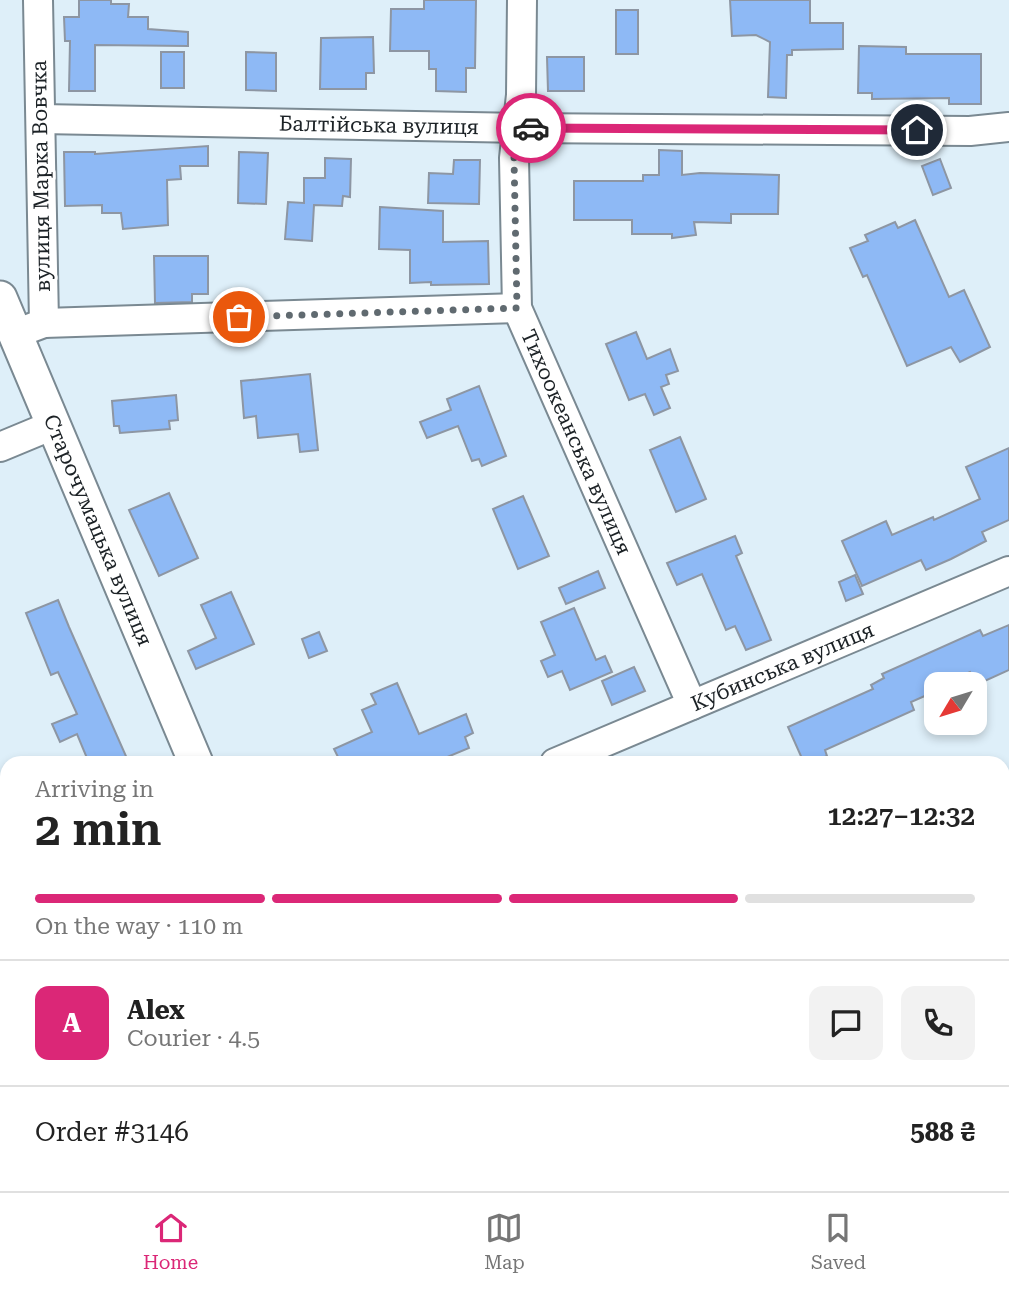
<!DOCTYPE html>
<html lang="en">
<head>
<meta charset="utf-8">
<style>
  :root { --surface:#fff; --page:#f2f2f2; --text:#222; --muted:#767676; --line:#e0e0e0; --accent:#db2777 }
  body { margin:0; font-family:"Roboto Serif",serif; background:var(--page); color:var(--text); height:100vh; display:flex; flex-direction:column; font-size:26px; white-space:nowrap }
  * { box-sizing:border-box; margin:0 }
  p { font-size:23px; color:var(--muted) }
  .icon { flex:none; width:38px; height:38px; fill:none; stroke:currentColor; stroke-width:2; stroke-linecap:round; stroke-linejoin:round }
  .map { position:relative; flex:1; overflow:hidden }
  .details { position:absolute; left:0px; top:756px; width:1010px; height:436px; display:flex; flex-direction:column; background:var(--surface); border-radius:21px 21px 0 0; box-shadow:0 4px 10px #0003 }
  .details>* { flex:none }
  .needle { width:46px; rotate:232deg }
  .buttons { position:absolute; left:924px; top:672px; display:grid; gap:14px }
  .buttons a { display:grid; place-items:center; width:63px; height:63px; border-radius:14px; background:var(--surface); box-shadow:0 4px 10px #0003; font-size:35px }
  .pin { position:absolute; display:grid; place-items:center; width:60px; height:60px; color:#fff; margin:-30px; border:4px solid #fff; border-radius:50%; box-shadow:0 2px 7px #0007 }
  .courier { position:absolute; display:grid; place-items:center; width:70px; height:70px; margin:-35px; border:5px solid #db2777; border-radius:50%; background:#fff; color:#222; box-shadow:0 2px 9px #0007 }
  .head em { font-style:normal; font-weight:600 }
  .head div { display:flex; flex-direction:column-reverse }
  .head { display:flex; align-items:center; justify-content:space-between; height:119px; padding:0 35px }
  h1 { font-size:46px; font-weight:600; line-height:52px }
  .bar { display:grid; grid-template-columns:repeat(4,1fr); gap:10px 7px; align-content:center; height:84px; padding:0 35px }
  .bar i { height:9px; border-radius:5px; background:var(--line) }
  .bar .selected { background:var(--accent) }
  .bar p { grid-column:span 4 }
  .line { display:flex; align-items:center; gap:18px; padding:0 35px; border-top:2px solid var(--line) }
  .line div { flex:1 }
  .round { display:grid; place-items:center; flex:none; width:74px; height:74px; border-radius:14px; background:var(--page) }
  .tab-bar { display:flex; justify-content:space-around; align-items:center; height:98px; border-top:2px solid var(--line); background:var(--surface); font-size:19px; color:var(--muted) }
  .tab-bar a { display:grid; justify-items:center; gap:4px }
  .tab-bar .selected { color:var(--accent) }
  .map>svg:first-child { display:block }
  .building { fill:#8eb9f5; stroke:#8d96a3; stroke-width:2 }
  .lines { fill:none; stroke-linecap:round; stroke-linejoin:round }
  .minor-casing { stroke:#7a8992; stroke-width:32 }
  .tertiary-casing { stroke:#7a8992; stroke-width:37 }
  .minor { stroke:#fff; stroke-width:28 }
  .tertiary { stroke:#fff; stroke-width:33 }
  .done { stroke:#606a70; stroke-width:7; stroke-dasharray:0 12.6 }
  .route { stroke:#db2777; stroke-width:9 }
  .labels { text-anchor:middle; stroke-width:6; stroke-linejoin:round; paint-order:stroke }
  .street-label { font-size:21px; fill:#1c2226; stroke:#fff }
</style>
</head>
<body>
<div class="map">
<svg width="1009" height="1191" viewBox="0 0 1009 1191">
  <rect width="100%" height="100%" fill="#deeff9"/>
  <!-- building -->
  <g class="building">
    <path d="M79,0h32v4h18l-1,13h20v12l40,3v14l-93,-1v46h-26l1,-50h-5l-1,-24h15z"/>
    <path d="M424,0h52l-1,68h-9v24l-30,-1v-22h-7v-18h-39l1,-42h33z"/>
    <path d="M730,0h80v23h33v26l-51,1v5h-5l-1,43 -18,-1 2,-55 -14,-7 -24,1z"/>
    <rect x="616" y="10" width="22" height="44"/>
    <path d="M373,37l1,36h-8v16h-46l1,-51z"/>
    <path d="M859,46l47,1v7h75v50h-32v-6l-77,1v-6h-14z"/>
    <rect x="161" y="52" width="23" height="36"/>
    <path d="M246,52l30,1v38l-30,-1z"/>
    <path d="M547,57h37v34h-36z"/>
    <path d="M208,146v20h-28l1,13 -14,1 1,45 -45,4 -2,-16h-19v-8l-37,1 -1,-54h31v2z"/>
    <path d="M659,150l23,1v24l18,-2 79,2 -1,39h-47v9l-37,-1 2,13 -24,3v-4h-40v-14h-58v-39h69v-6h16z"/>
    <path d="M239,152l29,1 -2,51 -28,-1z"/>
    <path d="M325,158l26,1 -1,38 -7,-1 -1,10 -28,-1 -2,36 -27,-2 3,-37 16,1v-25h21z"/>
    <path d="M940,159l11,29 -18,7 -11,-29z"/>
    <path d="M454,160h26l-1,44 -51,-1 1,-30 24,1z"/>
    <path d="M380,207l63,4v31l45,-1 1,43 -58,1v-3l-21,1v-33l-31,-1z"/>
    <path d="M915,220l34,77 15,-7 26,57 -30,15 -9,-15 -44,19 -40,-91 -4,2 -13,-29 18,-7 -3,-6 30,-13 3,6z"/>
    <path d="M154,256h54v38h-16v8l-37,1z"/>
    <path d="M636,332l11,27 23,-10 8,22 -12,4 3,9 -8,3 9,21 -16,7 -9,-21 -16,6 -23,-56z"/>
    <path d="M310,374l8,76 -18,2 -2,-18 -40,4 -2,-22 -12,2 -3,-37z"/>
    <path d="M479,386l27,70 -24,10 -3,-7 -7,2 -14,-35 -31,12 -7,-16 31,-12 -4,-11z"/>
    <path d="M176,395l2,25 -9,1 1,8 -50,4 -1,-7h-5l-2,-25z"/>
    <path d="M680,437l26,62 -30,13 -26,-62z"/>
    <path d="M1009,448v72l-27,12 4,9 -35,18 -25,11 -5,-10 -59,26 -20,-45 44,-20 6,14 41,-18 1,3 46,-21 -14,-32z"/>
    <path d="M169,493l29,65 -39,18 -30,-66z"/>
    <path d="M523,496l26,60 -31,13 -25,-60z"/>
    <path d="M735,536l7,17 -6,3 35,84 -25,10 -11,-24 -9,4 -24,-56 -25,11 -10,-22z"/>
    <path d="M598,571l7,17 -39,16 -7,-16z"/>
    <path d="M855,575l8,19 -17,7 -7,-19z"/>
    <path d="M231,592l23,52 -58,25 -8,-18 28,-13 -15,-33z"/>
    <path d="M58,600l11,27 60,136h-40l-12,-29 -17,8 -8,-18 25,-10 -19,-42 -7,3 -25,-62z"/>
    <path d="M574,608l22,52 9,-4 7,16 -42,18 -8,-19 -14,6 -7,-16 14,-6 -14,-33z"/>
    <path d="M1009,625v45l-33,15 -6,-13 -27,12h-7v7l-25,11 3,8 -89,40 2,6 -16,7h-7l-16,-36 85,-38 -2,-4 13,-7 -2,-4 98,-44 3,6z"/>
    <path d="M319,632l8,19 -18,7 -7,-19z"/>
    <path d="M634,667l11,24 -33,14 -10,-24z"/>
    <path d="M397,683l22,51 47,-20 7,19 -8,4 4,11 -36,15h-92l-7,-14 38,-17 -10,-22 14,-6 -5,-10z"/>
  </g>
  <g class="lines">
    <defs>
      <g id="minor">
        <path id="s1" d="M522,0l-1,95 -7,63 3,150 175,397"/>
        <path id="s2" d="M41,119l476,9 453,3 39,-4"/>
        <path d="M44,323l473,-15"/>
        <path d="M28,329l16,-6 -6,-323"/>
        <path d="M0,447l53,-22"/>
        <path id="s3" d="M555,763l454,-192"/>
        <path d="M0,1001l7,-3"/>
        <path d="M1003,1016l6,-2"/>
        <path d="M593,1191l15,-6"/>
      </g>
      <g id="tertiary">
        <path id="s4" d="M0,298l196,465"/>
        <path d="M373,1185l3,6"/>
      </g>
    </defs>
    <!-- minor casing -->
    <use href="#minor" class="minor-casing"/>
    <!-- tertiary casing -->
    <use href="#tertiary" class="tertiary-casing"/>
    <!-- minor -->
    <use href="#minor" class="minor"/>
    <!-- tertiary -->
    <use href="#tertiary" class="tertiary"/>
  </g>
  <g class="lines">
    <!-- done -->
    <path class="done" d="M239,317l278,-9 -3,-150 3,-30h14"/>
    <!-- route -->
    <path class="route" d="M531,128l386,2"/>
  </g>
  <g class="labels">
    <!-- street labels -->
    <g class="street-label">
      <text dy="7" stroke="none"><textPath href="#s2" startOffset="338">Балтійська вулиця</textPath></text>
      <text transform="translate(41 176) rotate(-91)" y="7">вулиця Марка Вовчка</text>
      <text dy="7" stroke="none"><textPath href="#s1" startOffset="455">Тихоокеанська вулиця</textPath></text>
      <text dy="7" stroke="none"><textPath href="#s4" startOffset="252">Старочумацька вулиця</textPath></text>
      <text dy="7" stroke="none"><textPath href="#s3" startOffset="247">Кубинська вулиця</textPath></text>
    </g>
  </g>
</svg>
<div class="buttons">
<a><svg class="needle" viewBox="-14 -14 28 28"><path d="M0-13l5 13h-10z" fill="#e53935"/><path d="M0 13l5-13h-10z" fill="#767676"/></svg></a>
</div>
<div class="pin" style="left:239px;top:317px;background:#ea580c"><svg class="icon" aria-label="bag" viewBox="0 0 24 24"><path d="M5 8h14l-1 12H6zM9 8a3 3 0 0 1 6 0"/></svg></div>
<div class="pin" style="left:917px;top:130px;background:#1f2937"><svg class="icon" aria-label="home" viewBox="0 0 24 24"><path d="M3 11l9-7 9 7M6 9v11h12V9"/></svg></div>
<div class="courier" style="left:531px;top:128px"><svg class="icon" aria-label="car" viewBox="0 0 24 24"><path d="M5 17H2v-5l4-1 3-4h7l3 4 3 1v5h-3M9 17h6M6 11h13"/><circle cx="7" cy="17" r="2"/><circle cx="17" cy="17" r="2"/></svg></div>
<section class="details">
<div class="head"><div><h1>2 min</h1><p>Arriving in</p></div><em>12:27–12:32</em></div>
<div class="bar"><i class="selected"></i><i class="selected"></i><i class="selected"></i><i></i><p>On the way · 110 m</p></div>
<div class="line" style="height:126px"><b class="round" style="background:var(--accent);color:#fff">A</b><div><b>Alex</b><p>Courier · 4.5</p></div><a class="round"><svg class="icon" aria-label="chat" viewBox="0 0 24 24"><path d="M4 5h16v11H9l-5 4z"/></svg></a><a class="round"><svg class="icon" aria-label="phone" viewBox="0 0 24 24"><path d="M5 4h4l2 5-3 2q2 4 5 5l2-3 5 2v4C11 20 4 13 5 4z"/></svg></a></div>
<div class="line" style="height:91px"><div>Order #3146</div><b>588 ₴</b></div>
</section>
</div>
<nav class="tab-bar">
<a class="selected"><svg class="icon" aria-label="home" viewBox="0 0 24 24"><path d="M3 11l9-7 9 7M6 9v11h12V9"/></svg>Home</a>
<a><svg class="icon" aria-label="map" viewBox="0 0 24 24"><path d="M3 6l6-2 6 2 6-2v14l-6 2-6-2-6 2zM9 4v14M15 6v14"/></svg>Map</a>
<a><svg class="icon" aria-label="saved" viewBox="0 0 24 24"><path d="M7 4h10v16l-5-4-5 4z"/></svg>Saved</a>
</nav>
</body>
</html>
